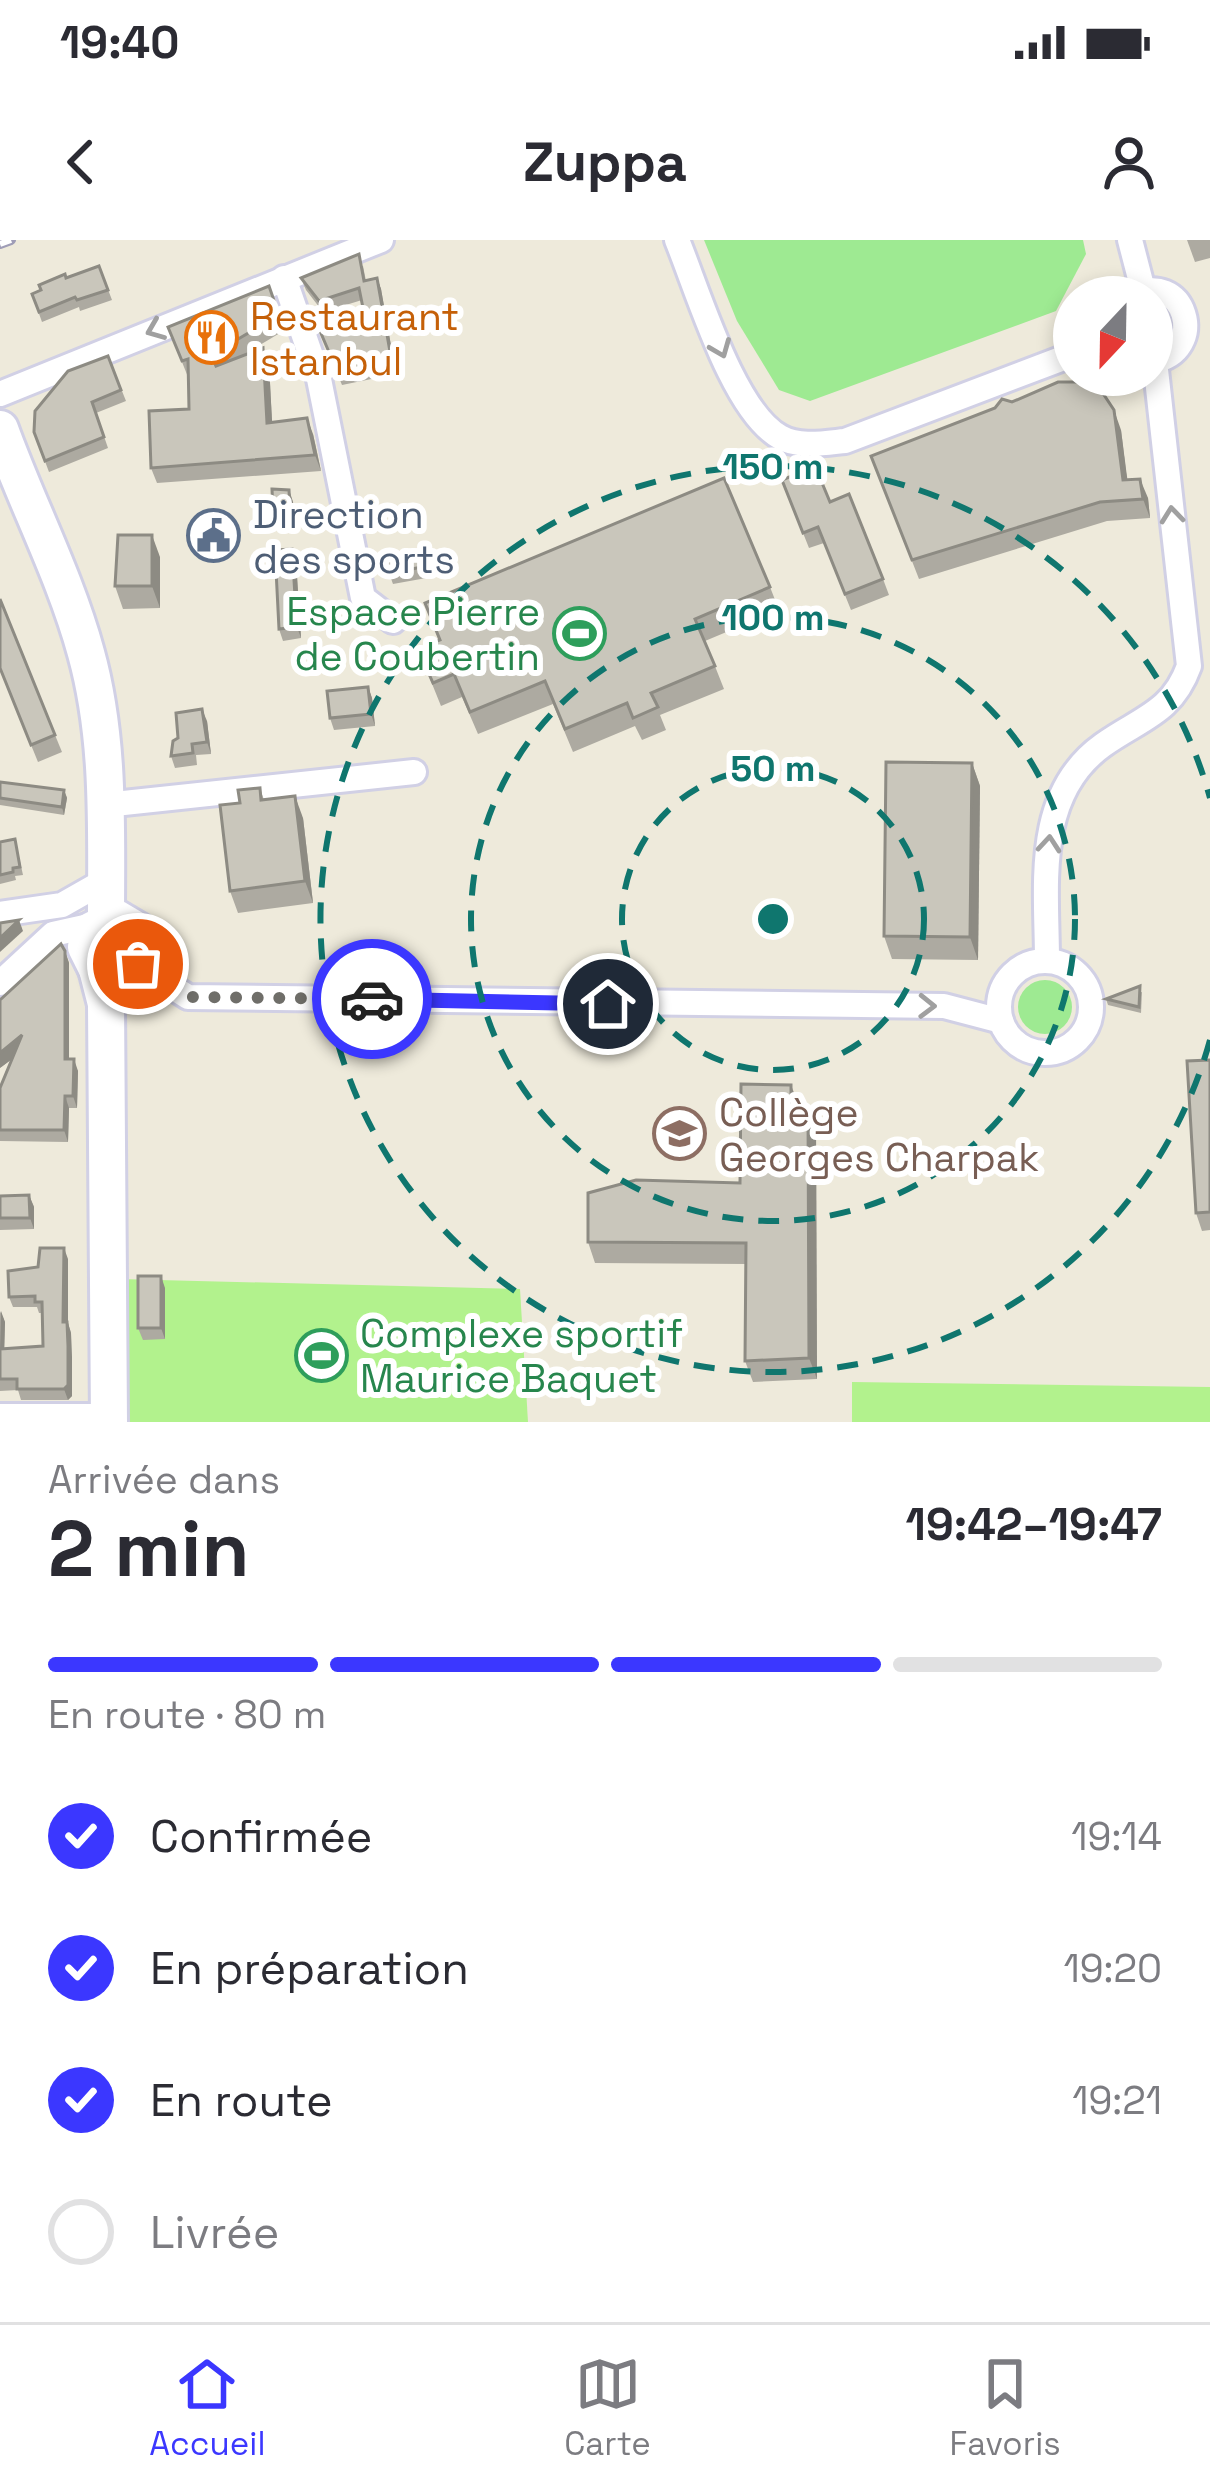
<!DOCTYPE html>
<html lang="fr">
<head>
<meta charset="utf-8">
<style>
  :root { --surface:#fff; --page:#f7f7f7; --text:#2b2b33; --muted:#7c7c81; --line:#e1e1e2; --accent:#3b37ff }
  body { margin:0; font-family:"Space Grotesk",sans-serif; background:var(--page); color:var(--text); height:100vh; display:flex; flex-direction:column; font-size:45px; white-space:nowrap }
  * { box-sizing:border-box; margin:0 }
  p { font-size:39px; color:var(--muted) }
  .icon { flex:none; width:66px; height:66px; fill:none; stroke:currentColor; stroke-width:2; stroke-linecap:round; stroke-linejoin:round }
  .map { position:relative; height:1182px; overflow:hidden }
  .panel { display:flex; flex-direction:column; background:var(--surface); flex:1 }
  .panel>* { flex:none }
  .needle { width:78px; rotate:202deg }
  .controls { position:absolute; left:1053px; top:36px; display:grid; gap:24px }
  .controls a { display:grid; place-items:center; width:120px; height:120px; border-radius:50%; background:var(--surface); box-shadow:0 6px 18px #0003; font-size:60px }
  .pin { position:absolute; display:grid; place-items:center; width:102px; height:102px; color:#fff; margin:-51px; border:6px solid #fff; border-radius:50%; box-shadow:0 3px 12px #0007 }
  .courier { position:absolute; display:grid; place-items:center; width:120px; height:120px; margin:-60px; border:9px solid #3b37ff; border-radius:50%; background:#fff; color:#222; box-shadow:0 3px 15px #0007 }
  .overview em { font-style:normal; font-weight:800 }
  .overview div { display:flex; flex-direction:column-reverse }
  .overview { display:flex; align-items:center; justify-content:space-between; height:204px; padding:0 48px }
  h1 { font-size:78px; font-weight:800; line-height:90px }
  .bar { display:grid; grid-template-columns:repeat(4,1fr); gap:18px 12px; align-content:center; height:144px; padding:0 48px }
  .bar i { height:15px; border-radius:9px; background:var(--line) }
  .bar .selected { background:var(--accent) }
  .bar p { grid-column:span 4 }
  ol { padding:0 48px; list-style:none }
  li { display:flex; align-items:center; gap:36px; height:132px }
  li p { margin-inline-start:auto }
  li .icon { padding:12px; border-radius:50%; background:var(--accent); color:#fff; stroke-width:4 }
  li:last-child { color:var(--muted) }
  li i { width:66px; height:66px; border:6px solid var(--line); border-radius:50% }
  .status { display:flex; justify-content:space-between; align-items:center; height:84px; padding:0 60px; background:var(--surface); direction:ltr }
  .status svg { height:33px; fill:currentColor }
  header { display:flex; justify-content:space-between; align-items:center; height:156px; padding:0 48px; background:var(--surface); font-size:54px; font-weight:800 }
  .dock { display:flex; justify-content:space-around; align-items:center; height:168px; border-top:3px solid var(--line); background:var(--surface); font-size:33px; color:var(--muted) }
  .dock a { display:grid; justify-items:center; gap:6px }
  .dock .selected { color:var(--accent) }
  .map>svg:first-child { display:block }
  .green { fill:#9eea92 }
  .pitch { fill:#b2f28d }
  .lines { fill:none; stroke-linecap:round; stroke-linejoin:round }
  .street-casing { stroke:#d1d0e5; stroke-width:30 }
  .secondary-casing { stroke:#d1d0e5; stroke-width:42 }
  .street { stroke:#fff; stroke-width:24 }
  .secondary { stroke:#fff; stroke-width:36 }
  .rail-casing { stroke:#9f9db7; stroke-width:10 }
  .rail { stroke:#fff; stroke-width:6; stroke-dasharray:18; stroke-linecap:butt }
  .wall { fill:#adaaa1 }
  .shaded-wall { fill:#8d8b83 }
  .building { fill:#c9c6bb; stroke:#8d8b83; stroke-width:3 }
  .oneway { stroke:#a0a0a0 }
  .done { stroke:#6f6e69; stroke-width:12; stroke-dasharray:0 21.6 }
  .route { stroke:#3b37ff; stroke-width:15 }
  .ring { fill:none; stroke:#0f766e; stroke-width:6; stroke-dasharray:21 15 }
  .labels { text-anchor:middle; stroke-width:12; stroke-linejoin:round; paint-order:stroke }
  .food-label { font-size:39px; fill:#c56008; stroke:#fff; text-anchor:start }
  .service-label { font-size:39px; fill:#4e5e75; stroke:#fff; text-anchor:start }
  .leisure-label { font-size:39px; fill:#27864d; stroke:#fff; text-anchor:end }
  .education-label { font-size:39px; fill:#785e54; stroke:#fff; text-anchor:start }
  .centre { fill:#0f766e; stroke:#fff; stroke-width:6 }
  .ring-label { font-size:36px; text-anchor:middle; font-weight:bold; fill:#0f766e; stroke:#fff; stroke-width:12; stroke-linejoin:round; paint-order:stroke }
</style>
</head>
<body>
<div class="status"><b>19:40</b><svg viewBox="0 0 49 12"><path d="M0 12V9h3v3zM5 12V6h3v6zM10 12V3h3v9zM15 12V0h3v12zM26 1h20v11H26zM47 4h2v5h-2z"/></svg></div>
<header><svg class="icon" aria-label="back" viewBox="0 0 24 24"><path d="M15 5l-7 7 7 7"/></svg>Zuppa<svg class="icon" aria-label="person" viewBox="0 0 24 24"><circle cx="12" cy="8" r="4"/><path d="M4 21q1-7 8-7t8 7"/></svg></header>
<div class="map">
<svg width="1210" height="1182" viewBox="0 0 1210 1182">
  <rect width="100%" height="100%" fill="#eeeadb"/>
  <!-- green -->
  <g class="green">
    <path d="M704,0h379l3,14 -30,57 -246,90 -31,-11 -42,-69z"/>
    <circle cx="1045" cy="767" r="27"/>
  </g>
  <!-- pitch -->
  <g class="pitch">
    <path d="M119,1039l401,10 8,133h-409z"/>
    <path d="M852,1142l358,5v35h-358z"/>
  </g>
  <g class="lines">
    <defs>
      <g id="street">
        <path d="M677,0c21,51 56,171 103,197 19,11 45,6 65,4l229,-87"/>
        <path d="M1130,0l13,50"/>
        <path d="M284,38l35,101 44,219 30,23"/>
        <path d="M1130,57c55,-31 80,55 22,64"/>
        <path d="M0,154l381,-154"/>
        <path d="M105,565l309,-33"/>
        <path d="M0,674l62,-9 44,-25"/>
        <path d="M1047,721c0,-75 -14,-166 56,-216 38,-27 69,-32 86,-79l-34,-305"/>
        <circle cx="1045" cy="767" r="46"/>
        <path d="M138,725l50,32 756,9 57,15"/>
        <path d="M0,743l53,-49 45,-10"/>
        <path d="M0,1176h109"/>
      </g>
      <g id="secondary">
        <path d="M0,189c27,75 65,147 86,224 24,86 20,178 20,267"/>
        <path d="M97,729l9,35 3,418"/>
        <path d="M106,764c5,-8 10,-22 16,-29 17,-16 28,-17 16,-44l-22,-13 -24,12 -6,17 11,22 22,6"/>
      </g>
    </defs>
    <!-- street casing -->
    <use href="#street" class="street-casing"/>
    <!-- secondary casing -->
    <use href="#secondary" class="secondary-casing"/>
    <!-- street -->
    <use href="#street" class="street"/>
    <!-- secondary -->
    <use href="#secondary" class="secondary"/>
    <defs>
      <path id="rail" d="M0,4l11,-4"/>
    </defs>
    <!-- rail casing -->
    <use href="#rail" class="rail-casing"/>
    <!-- rail -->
    <use href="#rail" class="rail"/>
  </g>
  <!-- wall -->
  <g class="wall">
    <path d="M1187,0h23v18l-15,4z"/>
    <path d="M99,26l13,34 -32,11 -1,-4 -37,15 -10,-28 34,-16z"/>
    <path d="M363,26l3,15 11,-3 4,11 15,85 -54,11 -22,-54 46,-8 -4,-23 -39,12 -17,-22 -5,-12z"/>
    <path d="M269,46l16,44 -45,27 23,-9 6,16 3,59 41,11 8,37 -164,12 -6,-15 38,-59 -1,-32 -20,-50z"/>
    <path d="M108,116l18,45 -30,12 12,35 -59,24 -15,-40z"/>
    <path d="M1121,190l6,50 21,18 2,20 -43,3 -188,58 -48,-123z"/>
    <path d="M782,240l48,22 53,77 6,16 -38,15 -27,-67 -15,5z"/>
    <path d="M289,250l4,12 1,20 -16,1 -5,-12z"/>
    <path d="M292,309l4,12 5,77 -18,3 -4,-12z"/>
    <path d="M425,309l7,28 -39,7 -4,-11z"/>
    <path d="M160,317v51l-37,1 -8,-23z"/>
    <path d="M770,347l9,23 -74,31 19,48 -64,26 6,15 -24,10 -7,-14 -62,26 -20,-48 -75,30 -16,-37 -21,9 -23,-57 21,-9 -14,-37z"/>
    <path d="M0,429l55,66 7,17 -24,10z"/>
    <path d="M368,447l4,11 3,28 -41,4 -4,-12z"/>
    <path d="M207,481l4,33 -15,1 1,10 -22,3 -4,-12z"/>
    <path d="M972,523l8,23 -2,174 -86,-1 -8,-23z"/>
    <path d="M0,542l64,8 3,8 -3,17 -64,-10z"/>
    <path d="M260,548l4,12 39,18 10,85 -75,10 -8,-22 10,-88z"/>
    <path d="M15,599l8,36 -8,1 1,4 -16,4v-42z"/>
    <path d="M65,711l4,12v96l9,12 -1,37h-8l-1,34 -68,-1v-53l13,-30 -13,10z"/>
    <path d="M1142,752l-1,21 -33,-8 -2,-6z"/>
    <path d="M1210,820v170l-8,1 -6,-18z"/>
    <path d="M799,866l17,23 1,250 -64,3 -8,-21 1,-97 -151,-1 -7,-21 152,-59z"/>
    <path d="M29,955l5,12v22l-34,1v-34z"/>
    <path d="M68,1019v64l3,10 1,63 -4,4h-47l-3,-10 -18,1v-80l5,11 -1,27 39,-3v-33h-4l-2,-6h-24l-4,-10 29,-30z"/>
    <path d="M165,1048v51l-22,1 -5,-12z"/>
  </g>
  <!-- shaded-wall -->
  <g class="shaded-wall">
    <path d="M377,38l4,11 15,85 -4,-11z"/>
    <path d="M263,108l6,16 4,75 -6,-16z"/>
    <path d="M1114,170l7,20 9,70 -7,-20z"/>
    <path d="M307,178l6,16 8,37 -6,-16z"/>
    <path d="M1140,239l8,19 2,20 -7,-19z"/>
    <path d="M289,250l4,12 1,20 -4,-12z"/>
    <path d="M152,295l8,22v51l-8,-22z"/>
    <path d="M292,309l4,12 5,77 -4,-11z"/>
    <path d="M368,447l4,11 3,28 -4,-12z"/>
    <path d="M202,469l5,12 4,33 -4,-12z"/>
    <path d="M972,523l8,23 -2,174 -8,-23z"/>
    <path d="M64,550l3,8 -3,17 -2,-8z"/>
    <path d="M295,556l8,22 10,85 -8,-22z"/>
    <path d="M19,680l4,11 -23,21v-14z"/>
    <path d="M65,711l4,12v108l-4,-12z"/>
    <path d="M22,795l5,13 -27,20v-15z"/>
    <path d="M74,819l4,12 -1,37 -4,-12z"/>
    <path d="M791,845l8,21v23l-8,-21z"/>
    <path d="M65,856l4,12 -1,34 -4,-12z"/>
    <path d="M808,868l8,21 1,250 -8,-21z"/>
    <path d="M29,955l5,12v22l-4,-11z"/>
    <path d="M64,1008l4,11v64l3,10 1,24v39l-4,4 -4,-11z"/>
    <path d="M161,1036l4,12v51l-4,-11z"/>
    <path d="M1,1071l4,11 -1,38 -4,-10z"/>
  </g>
  <!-- building -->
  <g class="building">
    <path d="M359,14l5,27 13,-3 15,85 -54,10 -18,-42 46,-8 -7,-35 -40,13 -18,-23z"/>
    <path d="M99,26l9,24 -31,10 -2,-3 -36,15 -7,-18 9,-4 -2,-5 26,-11 1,4z"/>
    <path d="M269,46l10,29 -68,40 5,11 47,-18 4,75 40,-5 8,37 -164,13 -2,-57 40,-2 -1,-50 -6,2 -14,-34z"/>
    <path d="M108,116l13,34 -29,12 12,35 -59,24 -11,-29 1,-21 33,-40z"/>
    <path d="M1058,142h26l18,10 12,18 9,70 17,-1 3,20 -43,3 -188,58 -41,-104 124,-48 7,-9 10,3z"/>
    <path d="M815,226l15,36 19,-8 34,85 -38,15 -27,-67 -15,6 -21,-53z"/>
    <path d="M724,238l46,109 -75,32 20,47 -64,27 7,14 -25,11 -6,-15 -62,26 -20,-48 -75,31 -16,-38 -21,9 -15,-34 22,-9 -15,-37z"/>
    <path d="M272,249l17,1 1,20 -17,1z"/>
    <path d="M118,295h34v51h-37z"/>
    <path d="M292,309l5,78 -18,2 -4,-79z"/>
    <path d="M425,309l3,17 -39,7 -4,-16z"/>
    <path d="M0,359l55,136 -24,10 -31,-77z"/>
    <path d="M368,447l3,27 -41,4 -3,-27z"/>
    <path d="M202,469l5,33 -15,2 1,9 -22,3 2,-15 5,-3 -2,-25z"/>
    <path d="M886,522l86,1 -2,174 -86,-1z"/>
    <path d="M0,542l64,8 -2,17 -62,-9z"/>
    <path d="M260,548l1,12 34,-4 10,85 -75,10 -10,-86 20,-2 -2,-13z"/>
    <path d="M15,599l5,28 -7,1v4l-13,3v-33z"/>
    <path d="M19,680l-19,18v-15z"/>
    <path d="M61,704l4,7v108h9l-1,37h-8l-1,34h-64v-42l22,-53 -22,18v-53z"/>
    <path d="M1140,746l-1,21 -33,-8z"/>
    <path d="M1210,820v152l-14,1 -9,-152z"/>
    <path d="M741,844l50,1v23h17l1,250 -64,3 1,-118 -158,-1v-49l48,-13 104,3z"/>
    <path d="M29,955l1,23h-30v-22z"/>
    <path d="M40,1008h24l-1,74h4l1,24v39l-4,4h-47v-10h-17v-30l43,-3 -1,-44h-7v-6l-26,1 -1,-26 30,-4z"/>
    <rect x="138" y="1036" width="23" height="52"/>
  </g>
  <!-- one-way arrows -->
  <defs><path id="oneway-chevron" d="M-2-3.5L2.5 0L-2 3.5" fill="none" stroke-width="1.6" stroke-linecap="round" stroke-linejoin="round" transform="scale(3)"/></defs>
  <g class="oneway">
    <use href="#oneway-chevron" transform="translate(155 90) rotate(158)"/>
    <use href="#oneway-chevron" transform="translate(721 109) rotate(68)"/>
    <use href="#oneway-chevron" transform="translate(1172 275) rotate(-96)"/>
    <use href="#oneway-chevron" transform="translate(1049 604) rotate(-85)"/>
    <use href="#oneway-chevron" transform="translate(927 766) rotate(1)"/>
  </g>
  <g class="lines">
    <!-- done -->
    <path class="done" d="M138,724l50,33 184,2"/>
    <!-- route -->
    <path class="route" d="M372,759l236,5"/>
  </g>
  <!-- distance rings -->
  <g class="ring">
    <circle cx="773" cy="679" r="151"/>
    <circle cx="773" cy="679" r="302"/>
    <path d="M1210 800A453 453 0 1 1 1210 558"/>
  </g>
  <!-- icons -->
  <defs>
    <symbol id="restaurant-ring" viewBox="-11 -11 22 22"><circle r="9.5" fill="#fff" stroke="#e8710a" stroke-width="1.5"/><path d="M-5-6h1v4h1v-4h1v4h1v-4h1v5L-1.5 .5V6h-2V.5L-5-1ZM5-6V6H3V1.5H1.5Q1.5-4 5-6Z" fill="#e8710a"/></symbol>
    <symbol id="civic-ring" viewBox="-11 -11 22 22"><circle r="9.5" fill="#fff" stroke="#5c6f8a" stroke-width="1.5"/><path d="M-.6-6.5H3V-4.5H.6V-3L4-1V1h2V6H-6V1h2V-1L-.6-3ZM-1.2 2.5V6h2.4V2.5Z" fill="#5c6f8a"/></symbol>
    <symbol id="stadium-ring" viewBox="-11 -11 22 22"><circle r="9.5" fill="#fff" stroke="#2e9e5b" stroke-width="1.5"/><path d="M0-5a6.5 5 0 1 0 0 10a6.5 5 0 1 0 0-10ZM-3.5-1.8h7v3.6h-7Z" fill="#2e9e5b"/></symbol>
    <symbol id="school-ring" viewBox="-11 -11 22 22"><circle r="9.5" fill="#fff" stroke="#8d6e63" stroke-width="1.5"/><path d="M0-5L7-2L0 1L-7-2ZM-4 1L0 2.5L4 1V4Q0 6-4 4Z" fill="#8d6e63"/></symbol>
  </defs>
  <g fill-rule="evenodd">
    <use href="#restaurant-ring" x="182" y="68" width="59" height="59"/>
    <use href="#civic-ring" x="184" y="266" width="59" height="59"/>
    <use href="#stadium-ring" x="550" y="364" width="59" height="59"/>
    <use href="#school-ring" x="650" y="864" width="59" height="59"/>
    <use href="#stadium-ring" x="292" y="1086" width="59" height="59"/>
  </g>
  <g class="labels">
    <!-- food labels -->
    <g class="food-label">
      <text x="250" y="90">Restaurant<tspan x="250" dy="45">Istanbul</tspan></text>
    </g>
    <!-- service labels -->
    <g class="service-label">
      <text x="253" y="288">Direction<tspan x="253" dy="45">des sports</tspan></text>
    </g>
    <!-- leisure labels -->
    <g class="leisure-label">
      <text x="540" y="385">Espace Pierre<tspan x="540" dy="45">de Coubertin</tspan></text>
      <text x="360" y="1107" text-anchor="start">Complexe sportif<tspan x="360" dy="45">Maurice Baquet</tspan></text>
    </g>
    <!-- education labels -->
    <g class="education-label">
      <text x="719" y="886">Collège<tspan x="719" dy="45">Georges Charpak</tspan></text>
    </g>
  </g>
  <circle cx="773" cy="679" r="18" class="centre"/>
  <g class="ring-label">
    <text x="773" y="239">150 m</text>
    <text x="773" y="390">100 m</text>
    <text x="773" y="541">50 m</text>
  </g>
</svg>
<div class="controls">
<a><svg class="needle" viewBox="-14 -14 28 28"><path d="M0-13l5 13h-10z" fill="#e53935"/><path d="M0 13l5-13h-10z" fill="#7c7c81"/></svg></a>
</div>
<div class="pin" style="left:138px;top:724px;background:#ea580c"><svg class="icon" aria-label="bag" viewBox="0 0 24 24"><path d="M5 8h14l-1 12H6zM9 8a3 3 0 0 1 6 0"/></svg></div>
<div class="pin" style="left:608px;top:764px;background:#1f2937"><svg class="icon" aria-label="home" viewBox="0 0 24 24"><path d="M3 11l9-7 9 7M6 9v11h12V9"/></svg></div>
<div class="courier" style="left:372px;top:759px"><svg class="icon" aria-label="car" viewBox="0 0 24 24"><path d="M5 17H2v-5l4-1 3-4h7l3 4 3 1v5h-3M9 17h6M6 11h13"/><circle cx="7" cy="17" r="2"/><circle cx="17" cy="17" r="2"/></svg></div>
</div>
<section class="panel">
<div class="overview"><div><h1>2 min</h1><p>Arrivée dans</p></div><em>19:42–19:47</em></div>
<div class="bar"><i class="selected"></i><i class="selected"></i><i class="selected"></i><i></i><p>En route · 80 m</p></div>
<ol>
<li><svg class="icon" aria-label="check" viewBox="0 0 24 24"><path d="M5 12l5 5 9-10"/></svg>Confirmée<p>19:14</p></li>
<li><svg class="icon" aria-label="check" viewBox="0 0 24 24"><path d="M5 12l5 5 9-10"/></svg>En préparation<p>19:20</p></li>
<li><svg class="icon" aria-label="check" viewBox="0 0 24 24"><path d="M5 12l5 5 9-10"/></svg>En route<p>19:21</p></li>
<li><i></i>Livrée</li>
</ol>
</section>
<nav class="dock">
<a class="selected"><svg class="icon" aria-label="home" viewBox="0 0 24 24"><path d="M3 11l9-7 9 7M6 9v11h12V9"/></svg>Accueil</a>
<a><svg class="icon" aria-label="map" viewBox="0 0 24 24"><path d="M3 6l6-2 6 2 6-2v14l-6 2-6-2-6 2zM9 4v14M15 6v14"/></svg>Carte</a>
<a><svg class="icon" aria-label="saved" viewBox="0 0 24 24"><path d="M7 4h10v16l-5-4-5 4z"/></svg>Favoris</a>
</nav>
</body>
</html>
